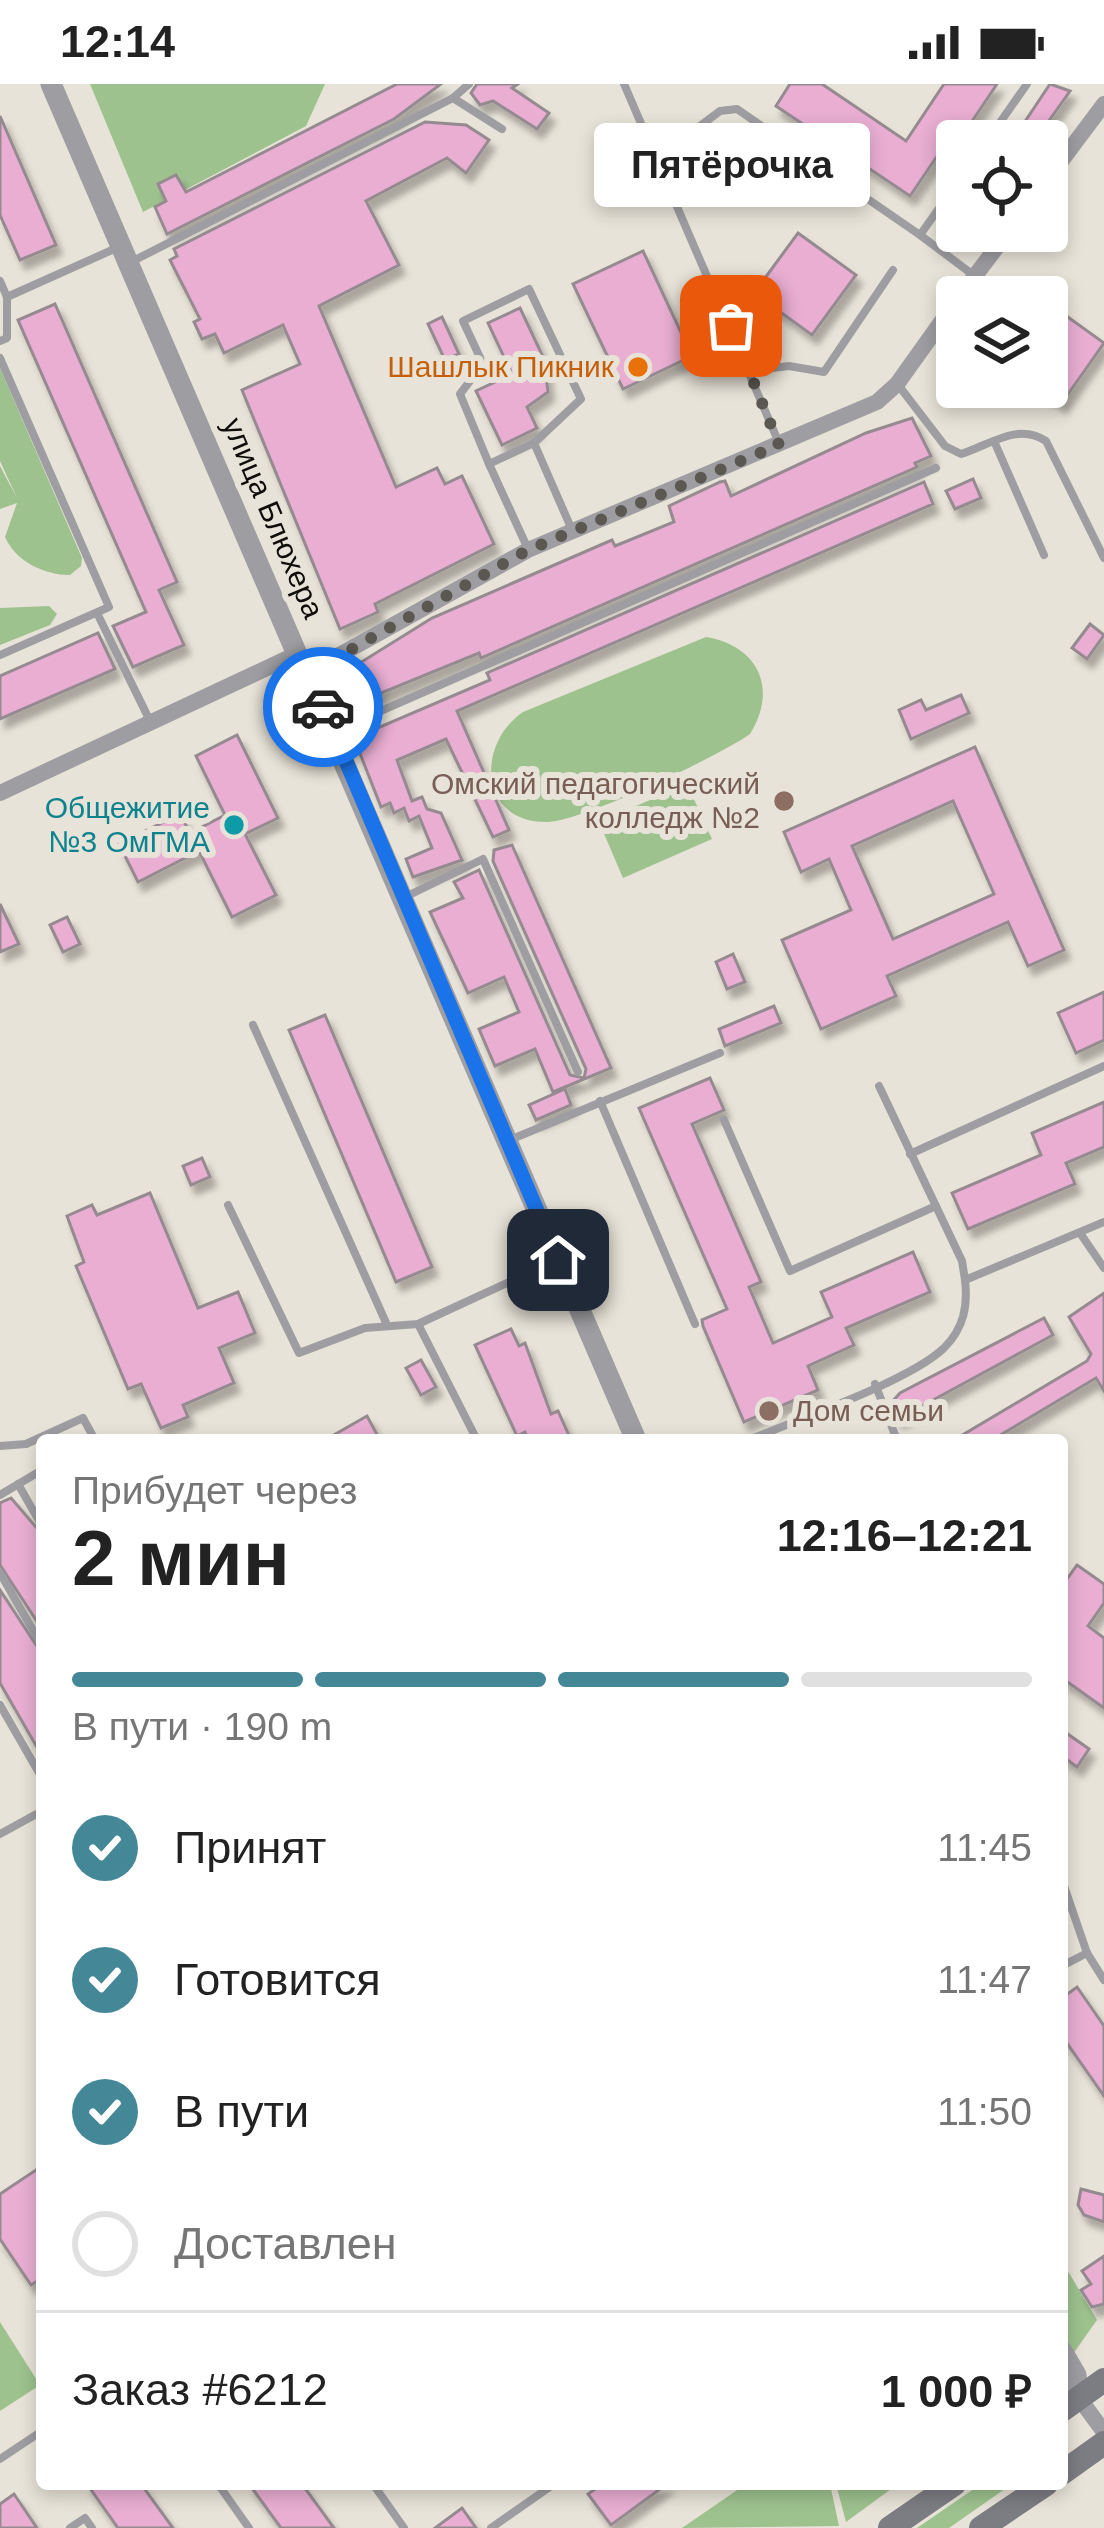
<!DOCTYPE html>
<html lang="ru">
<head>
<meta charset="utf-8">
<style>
  :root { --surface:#fff; --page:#f6f6f6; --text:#222; --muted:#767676; --line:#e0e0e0; --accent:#448797 }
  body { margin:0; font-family:Arial,sans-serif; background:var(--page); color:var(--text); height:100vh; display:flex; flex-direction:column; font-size:45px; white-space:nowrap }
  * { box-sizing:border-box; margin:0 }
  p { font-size:39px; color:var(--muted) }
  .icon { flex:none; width:66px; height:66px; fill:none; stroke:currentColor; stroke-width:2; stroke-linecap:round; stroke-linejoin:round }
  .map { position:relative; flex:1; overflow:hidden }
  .panel { position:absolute; left:36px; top:1350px; width:1032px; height:1056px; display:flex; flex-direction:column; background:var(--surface); border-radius:12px; box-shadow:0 6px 18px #0003 }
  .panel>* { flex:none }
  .tools { position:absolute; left:936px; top:36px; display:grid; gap:24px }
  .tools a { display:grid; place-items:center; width:132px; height:132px; border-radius:12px; background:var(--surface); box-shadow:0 6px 18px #0003; font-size:60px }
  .pin { position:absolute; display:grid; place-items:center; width:102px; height:102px; color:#fff; margin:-51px; border-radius:24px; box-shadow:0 6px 18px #0006 }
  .courier { position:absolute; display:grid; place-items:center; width:120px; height:120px; margin:-60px; border:9px solid #1a73e8; border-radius:50%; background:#fff; color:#222; box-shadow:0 3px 15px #0007 }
  .bubble { position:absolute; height:84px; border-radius:12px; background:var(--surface); box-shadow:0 6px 18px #0003; font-size:39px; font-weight:700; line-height:84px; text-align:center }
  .overview em { font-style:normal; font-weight:700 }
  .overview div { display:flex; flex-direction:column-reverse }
  .overview { display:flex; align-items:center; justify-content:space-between; height:204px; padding:0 36px }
  h1 { font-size:78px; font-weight:700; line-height:90px }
  .bar { display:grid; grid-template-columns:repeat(4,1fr); gap:18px 12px; align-content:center; height:144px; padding:0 36px }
  .bar i { height:15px; border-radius:9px; background:var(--line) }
  .bar .active { background:var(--accent) }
  .bar p { grid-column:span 4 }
  .line { display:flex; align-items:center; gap:30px; padding:0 36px; border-top:3px solid var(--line) }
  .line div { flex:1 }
  ol { padding:0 36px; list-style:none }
  li { display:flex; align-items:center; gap:36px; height:132px }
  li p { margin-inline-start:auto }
  li .icon { padding:12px; border-radius:50%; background:var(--accent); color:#fff; stroke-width:4 }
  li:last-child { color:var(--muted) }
  li i { width:66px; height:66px; border:6px solid var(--line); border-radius:50% }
  .status { display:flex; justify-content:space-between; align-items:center; height:84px; padding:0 60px; background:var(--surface); direction:ltr }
  .status svg { height:33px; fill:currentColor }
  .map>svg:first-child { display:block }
  .green { fill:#9dc28e }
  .building { fill:#e9aed2; stroke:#958a90; stroke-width:3; fill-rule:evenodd; filter:url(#shadow) }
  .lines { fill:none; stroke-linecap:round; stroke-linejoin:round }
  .service { stroke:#9e9ea2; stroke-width:8 }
  .minor { stroke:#9e9ea2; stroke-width:16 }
  .tertiary { stroke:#9e9ea2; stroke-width:21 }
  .secondary { stroke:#7c7c83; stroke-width:24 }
  .done { stroke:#5b5852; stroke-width:12; stroke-dasharray:0 21.6 }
  .route { stroke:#1a73e8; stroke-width:15 }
  .food-dot { fill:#e8710a; stroke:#e8e3d8; stroke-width:4.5 }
  .education-dot { fill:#8d6e63; stroke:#e8e3d8; stroke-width:4.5 }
  .culture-dot { fill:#0f9aa8; stroke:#e8e3d8; stroke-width:4.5 }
  .labels { text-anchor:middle; stroke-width:12; stroke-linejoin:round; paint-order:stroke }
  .food-label { font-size:30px; fill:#c56008; stroke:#e8e3d8; text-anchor:end }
  .street-label { font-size:30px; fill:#0f0d0a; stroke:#e8e3d8 }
  .education-label { font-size:30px; fill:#785e54; stroke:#e8e3d8; text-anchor:end }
  .culture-label { font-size:30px; fill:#0d838f; stroke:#e8e3d8; text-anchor:end }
</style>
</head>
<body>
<div class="status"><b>12:14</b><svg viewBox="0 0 49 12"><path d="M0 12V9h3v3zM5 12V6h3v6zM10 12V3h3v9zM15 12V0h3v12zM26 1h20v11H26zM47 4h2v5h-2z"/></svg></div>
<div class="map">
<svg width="1104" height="2444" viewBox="0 0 1104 2444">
  <defs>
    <filter id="shadow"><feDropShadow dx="5.5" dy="9" stdDeviation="3" flood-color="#0004"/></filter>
  </defs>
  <rect width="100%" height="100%" fill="#e8e3d8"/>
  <!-- green -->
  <g class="green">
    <path d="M90,0h235l-19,42 -163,86z"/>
    <path d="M0,284l82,190 -1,8 -11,9c-25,0 -54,-13 -65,-38l12,-34 -17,6v-43l17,32 -17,-37z"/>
    <path d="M49,522l8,8 -7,11 -50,20v-37z"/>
    <path d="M706,553c53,9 72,52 44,97 -31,22 -169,88 -203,88 -67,1 -72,-77 -24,-110z"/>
    <path d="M687,700l25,55 -89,39 -24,-56z"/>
    <path d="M1062,2177l35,59 -24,34 -11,-24z"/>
    <path d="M0,2238l40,63 -40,26z"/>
    <path d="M746,2400h84l9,42 -157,2z"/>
    <path d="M836,2400h62l-52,38z"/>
    <path d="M981,2400h31l-63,44h-32z"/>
  </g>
  <!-- building -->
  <g class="building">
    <path d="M397,0h44l-47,35 -227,115 -12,-27 11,-6 -8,-17 18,-9 10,17z"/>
    <path d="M477,0h41l-6,4 37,25 -12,16 -44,-28 -13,4 -9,-12z"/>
    <path d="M790,0h32l84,57 38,-57h53l-47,70 -8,-5 -32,47 -134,-90z"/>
    <path d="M1050,0l20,7 -32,45 -16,-10z"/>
    <path d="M0,32l56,129 -36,15 -20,-45z"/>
    <path d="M425,38l41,3 23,15 -23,33 -19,-15 -81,43 33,64 -80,41 77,181 41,-19 8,16 17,-8 32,68 -119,60 3,8 -38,17 -98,-239 58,-26 -17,-39 -59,28 -9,-19 -13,5 -8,-17 6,-3 -30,-59 7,-4 -3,-7z"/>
    <path d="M798,149l58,42 -44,60 -58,-42z"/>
    <path d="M643,167l49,105 -69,33 -50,-105z"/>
    <path d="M1047,218l57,41 -43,61 -14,-10z"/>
    <path d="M55,220l122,278 -18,8 25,55 -51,22 -20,-41 33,-14 -128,-292z"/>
    <path d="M520,224l24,51 4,33 -21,15 10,21 -35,17 -26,-54 36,-17 -24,-51z"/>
    <path d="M442,233l17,37 -14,6 -17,-36z"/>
    <path d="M912,334l19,38 -16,7 2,4 -436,191 -2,-5 -110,45 -14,-32 77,-48 180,-78 3,6 59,-24 -5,-16 51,-24 5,-1 6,15 135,-63z"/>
    <path d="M973,395l8,19 -26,11 -9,-18z"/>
    <path d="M924,398l9,22 -476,207 52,119 -16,7 -47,-98 -49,21 15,41 10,-4 5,12 14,4 21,47 -49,17 -7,-18 26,-11 -13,-32 -10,5 -5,-13 -10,5 -4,-10 -9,4 -27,-69 136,-58 -3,-7z"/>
    <path d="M1090,540l14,11 -17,24 -15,-11z"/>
    <path d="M98,549l17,36 -115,50v-43z"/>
    <path d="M961,611l8,18 -58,26 -12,-29 22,-10 5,10z"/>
    <path d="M237,651l41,83 -33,16 31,61 -44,22 -33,-66 -61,31 -19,-38 61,-30 10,19 35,-18 -29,-59z"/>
    <path d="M975,663l89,203 -36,16 -20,-44 -121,54 9,20 -75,33 -39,-89 69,-30 -22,-51 -28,13 -17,-40zM953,717l41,93 -101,45 -41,-93z"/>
    <path d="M512,761l99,223 -58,24 -18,-43 -40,17 -16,-37 40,-17 -15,-35 -36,16 -38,-81 33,-14 -9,-16 25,-12 91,205 14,3 2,-9 -93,-208 1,-11z"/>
    <path d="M0,820l19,40 -19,8z"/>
    <path d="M67,833l13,27 -17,8 -13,-27z"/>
    <path d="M733,870l12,28 -18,7 -11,-27z"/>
    <path d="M1104,908v48l-28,13 -18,-40z"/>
    <path d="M774,922l7,17 -56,23 -6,-17z"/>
    <path d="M325,931l107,252 -36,15 -107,-252z"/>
    <path d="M710,994l14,32 -32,14 69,158 -12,5 24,56 59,-26 -11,-25 92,-40 17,40 -84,36 8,17 -46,21 10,24 -74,32 -41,-96 -1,-6 25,-11 -88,-201z"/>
    <path d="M565,1005l6,16 -35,15 -7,-15z"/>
    <path d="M1104,1018v45l-38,16 9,21 -107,45 -16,-36 89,-38 -9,-22z"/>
    <path d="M202,1074l8,19 -19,8 -8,-19z"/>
    <path d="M150,1109l48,115 40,-16 17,41 -36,15 15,35 -51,22 5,12 -27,11 -20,-44 -13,5 -52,-123 8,-4 -17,-46 25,-11 5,10z"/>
    <path d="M1104,1209v98l-8,-13 -104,62h-38l133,-79 4,-7 -22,-37z"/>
    <path d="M1044,1234l9,17 -155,84 -7,-16 9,-10z"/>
    <path d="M511,1245l8,17 6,-3 26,71 7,-3 13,29h-43l-3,-8 -8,4 -42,-91z"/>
    <path d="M421,1276l15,27 -15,8 -15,-27z"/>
    <path d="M367,1332l13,24h-55z"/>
    <path d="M11,1414l31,36v95l-42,-64v-62z"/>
    <path d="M1077,1481l27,19v19l-16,23 16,12v70l-42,-30v-92z"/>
    <path d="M0,1506l42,64v102l-42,-73z"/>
    <path d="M1062,1646l27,19 -12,18 -15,-11z"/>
    <path d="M1077,1903l27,39v70l-42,-60v-38z"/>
    <path d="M42,2082v112l-11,7 -31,-46v-45z"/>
    <path d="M1081,2105l23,6v27l-20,-7 -6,-10z"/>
    <path d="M1104,2172v48l-12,3 -11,-17 10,-6 -9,-13z"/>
    <path d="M87,2400h54l32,44h-55z"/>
    <path d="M249,2400h53l32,44h-53z"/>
    <path d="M602,2400h65l-56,41 -23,-31z"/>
    <path d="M14,2410l23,34h-37v-24z"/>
    <path d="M462,2424l14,20h-41z"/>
  </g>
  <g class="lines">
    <!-- service -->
    <g class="service">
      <path d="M624,0l155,359"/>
      <path d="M453,14l49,31"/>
      <path d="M987,57l40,-57"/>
      <path d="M656,75l64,-48 17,-2 183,126 37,-52"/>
      <path d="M920,151l52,39"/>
      <path d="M131,178l322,-164 16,-14"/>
      <path d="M0,197l7,16v41l-7,3"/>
      <path d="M7,213l114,-51"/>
      <path d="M0,274l109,249 -109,48"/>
      <path d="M748,287l41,-5 35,6 69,-102"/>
      <path d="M899,302l46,60 16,8c29,-9 57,-32 85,-13l58,117"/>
      <path d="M994,357l50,114"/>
      <path d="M489,380l-29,-70 23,-30 -20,-43 66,-32 52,110 -47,44"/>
      <path d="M528,465l-39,-85 45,-21 38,87"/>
      <path d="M97,529l54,110"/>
      <path d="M335,647l601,-263"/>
      <path d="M403,814l80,-39 95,213"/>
      <path d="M253,941l134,300"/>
      <path d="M879,1002l83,175 3,19"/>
      <path d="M600,1017l95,223"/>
      <path d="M724,1036l66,151 146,-65"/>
      <path d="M512,1055l208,-86"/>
      <path d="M910,1070l194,-88"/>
      <path d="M228,1121l71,148 66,-25 53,-4 139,-64"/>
      <path d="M1080,1149l24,35"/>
      <path d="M418,1240l59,116"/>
      <path d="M875,1300l22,56"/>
      <path d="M749,1356c49,-21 159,-58 195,-92 20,-20 24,-42 21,-68l139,-58"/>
      <path d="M0,1362l26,-2 57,-26 12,22"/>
      <path d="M18,1400l24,42"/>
      <path d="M0,1411l42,-25"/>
      <path d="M0,1489l42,73"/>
      <path d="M0,1621l42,73"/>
      <path d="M0,1750l42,-23"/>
      <path d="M1062,1796l25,73"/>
      <path d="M1062,1882l25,-13 17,27"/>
      <path d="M0,2375l42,-28"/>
      <path d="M218,2400l31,44"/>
      <path d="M373,2400l31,44"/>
      <path d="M70,2444l15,-10 7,10"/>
      <path d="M491,2444l63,-44"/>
    </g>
    <!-- minor -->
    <g class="minor">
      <path d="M1047,96l57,-76"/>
      <path d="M959,213l50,-66"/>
      <path d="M309,588l219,-122 349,-148 20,-18 60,-84"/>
      <path d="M0,709l299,-140"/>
      <path d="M1079,2314l25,34"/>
    </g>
    <!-- tertiary -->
    <g class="tertiary">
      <path d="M51,0l585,1356"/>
      <path d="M1062,2267l14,24 3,23"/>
    </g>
    <!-- secondary -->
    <g class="secondary">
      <path d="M1062,2326l42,-30"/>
      <path d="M1062,2389l42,-30"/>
      <path d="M890,2444l64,-44"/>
      <path d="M981,2444l65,-44"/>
    </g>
  </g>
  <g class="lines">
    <!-- done -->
    <path class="done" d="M323,623l-14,-34 219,-123 251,-105 -48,-119"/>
    <!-- route -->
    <path class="route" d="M323,623l235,553"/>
  </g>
  <!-- markers -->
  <circle class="food-dot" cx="638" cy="283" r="12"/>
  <g class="education-dot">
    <circle cx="784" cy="717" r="12"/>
    <circle cx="769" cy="1327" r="12"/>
  </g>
  <circle class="culture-dot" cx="234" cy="741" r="12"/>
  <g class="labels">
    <!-- food labels -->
    <g class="food-label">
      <text x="614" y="293">Шашлык Пикник</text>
    </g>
    <!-- street labels -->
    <g class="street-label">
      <text transform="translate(273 434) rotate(67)" y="10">улица Блюхера</text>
    </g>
    <!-- education labels -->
    <g class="education-label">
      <text x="760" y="710">Омский педагогический<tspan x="760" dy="34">колледж №2</tspan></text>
      <text x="793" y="1337" text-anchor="start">Дом семьи</text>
    </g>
    <!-- culture labels -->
    <g class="culture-label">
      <text x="210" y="734">Общежитие<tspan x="210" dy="34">№3 ОмГМА</tspan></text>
    </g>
  </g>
</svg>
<div class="tools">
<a><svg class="icon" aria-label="locate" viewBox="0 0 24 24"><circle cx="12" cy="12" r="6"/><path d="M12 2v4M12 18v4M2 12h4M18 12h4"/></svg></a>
<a><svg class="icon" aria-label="layers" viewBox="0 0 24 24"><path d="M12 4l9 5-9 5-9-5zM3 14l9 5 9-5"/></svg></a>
</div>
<div class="pin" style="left:731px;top:242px;background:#ea580c"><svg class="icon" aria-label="bag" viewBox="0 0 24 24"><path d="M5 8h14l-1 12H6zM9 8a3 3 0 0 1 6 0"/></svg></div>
<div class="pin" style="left:558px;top:1176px;background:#1f2937"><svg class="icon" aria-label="home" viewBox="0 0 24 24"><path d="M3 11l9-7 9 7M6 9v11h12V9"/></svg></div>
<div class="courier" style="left:323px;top:623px"><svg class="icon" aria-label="car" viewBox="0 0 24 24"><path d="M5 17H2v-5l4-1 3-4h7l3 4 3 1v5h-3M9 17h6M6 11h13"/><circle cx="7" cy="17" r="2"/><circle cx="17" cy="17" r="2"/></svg></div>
<div class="bubble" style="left:594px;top:39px;width:276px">Пятёрочка</div>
<section class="panel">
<div class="overview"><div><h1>2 мин</h1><p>Прибудет через</p></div><em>12:16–12:21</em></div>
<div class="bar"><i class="active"></i><i class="active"></i><i class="active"></i><i></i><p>В пути · 190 m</p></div>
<ol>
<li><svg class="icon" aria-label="check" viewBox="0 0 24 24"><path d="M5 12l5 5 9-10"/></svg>Принят<p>11:45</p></li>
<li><svg class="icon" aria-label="check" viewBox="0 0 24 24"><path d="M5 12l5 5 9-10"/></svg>Готовится<p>11:47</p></li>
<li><svg class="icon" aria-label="check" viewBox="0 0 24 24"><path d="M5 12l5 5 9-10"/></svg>В пути<p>11:50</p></li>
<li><i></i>Доставлен</li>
</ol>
<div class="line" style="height:156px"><div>Заказ #6212</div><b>1 000 ₽</b></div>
</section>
</div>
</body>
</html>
